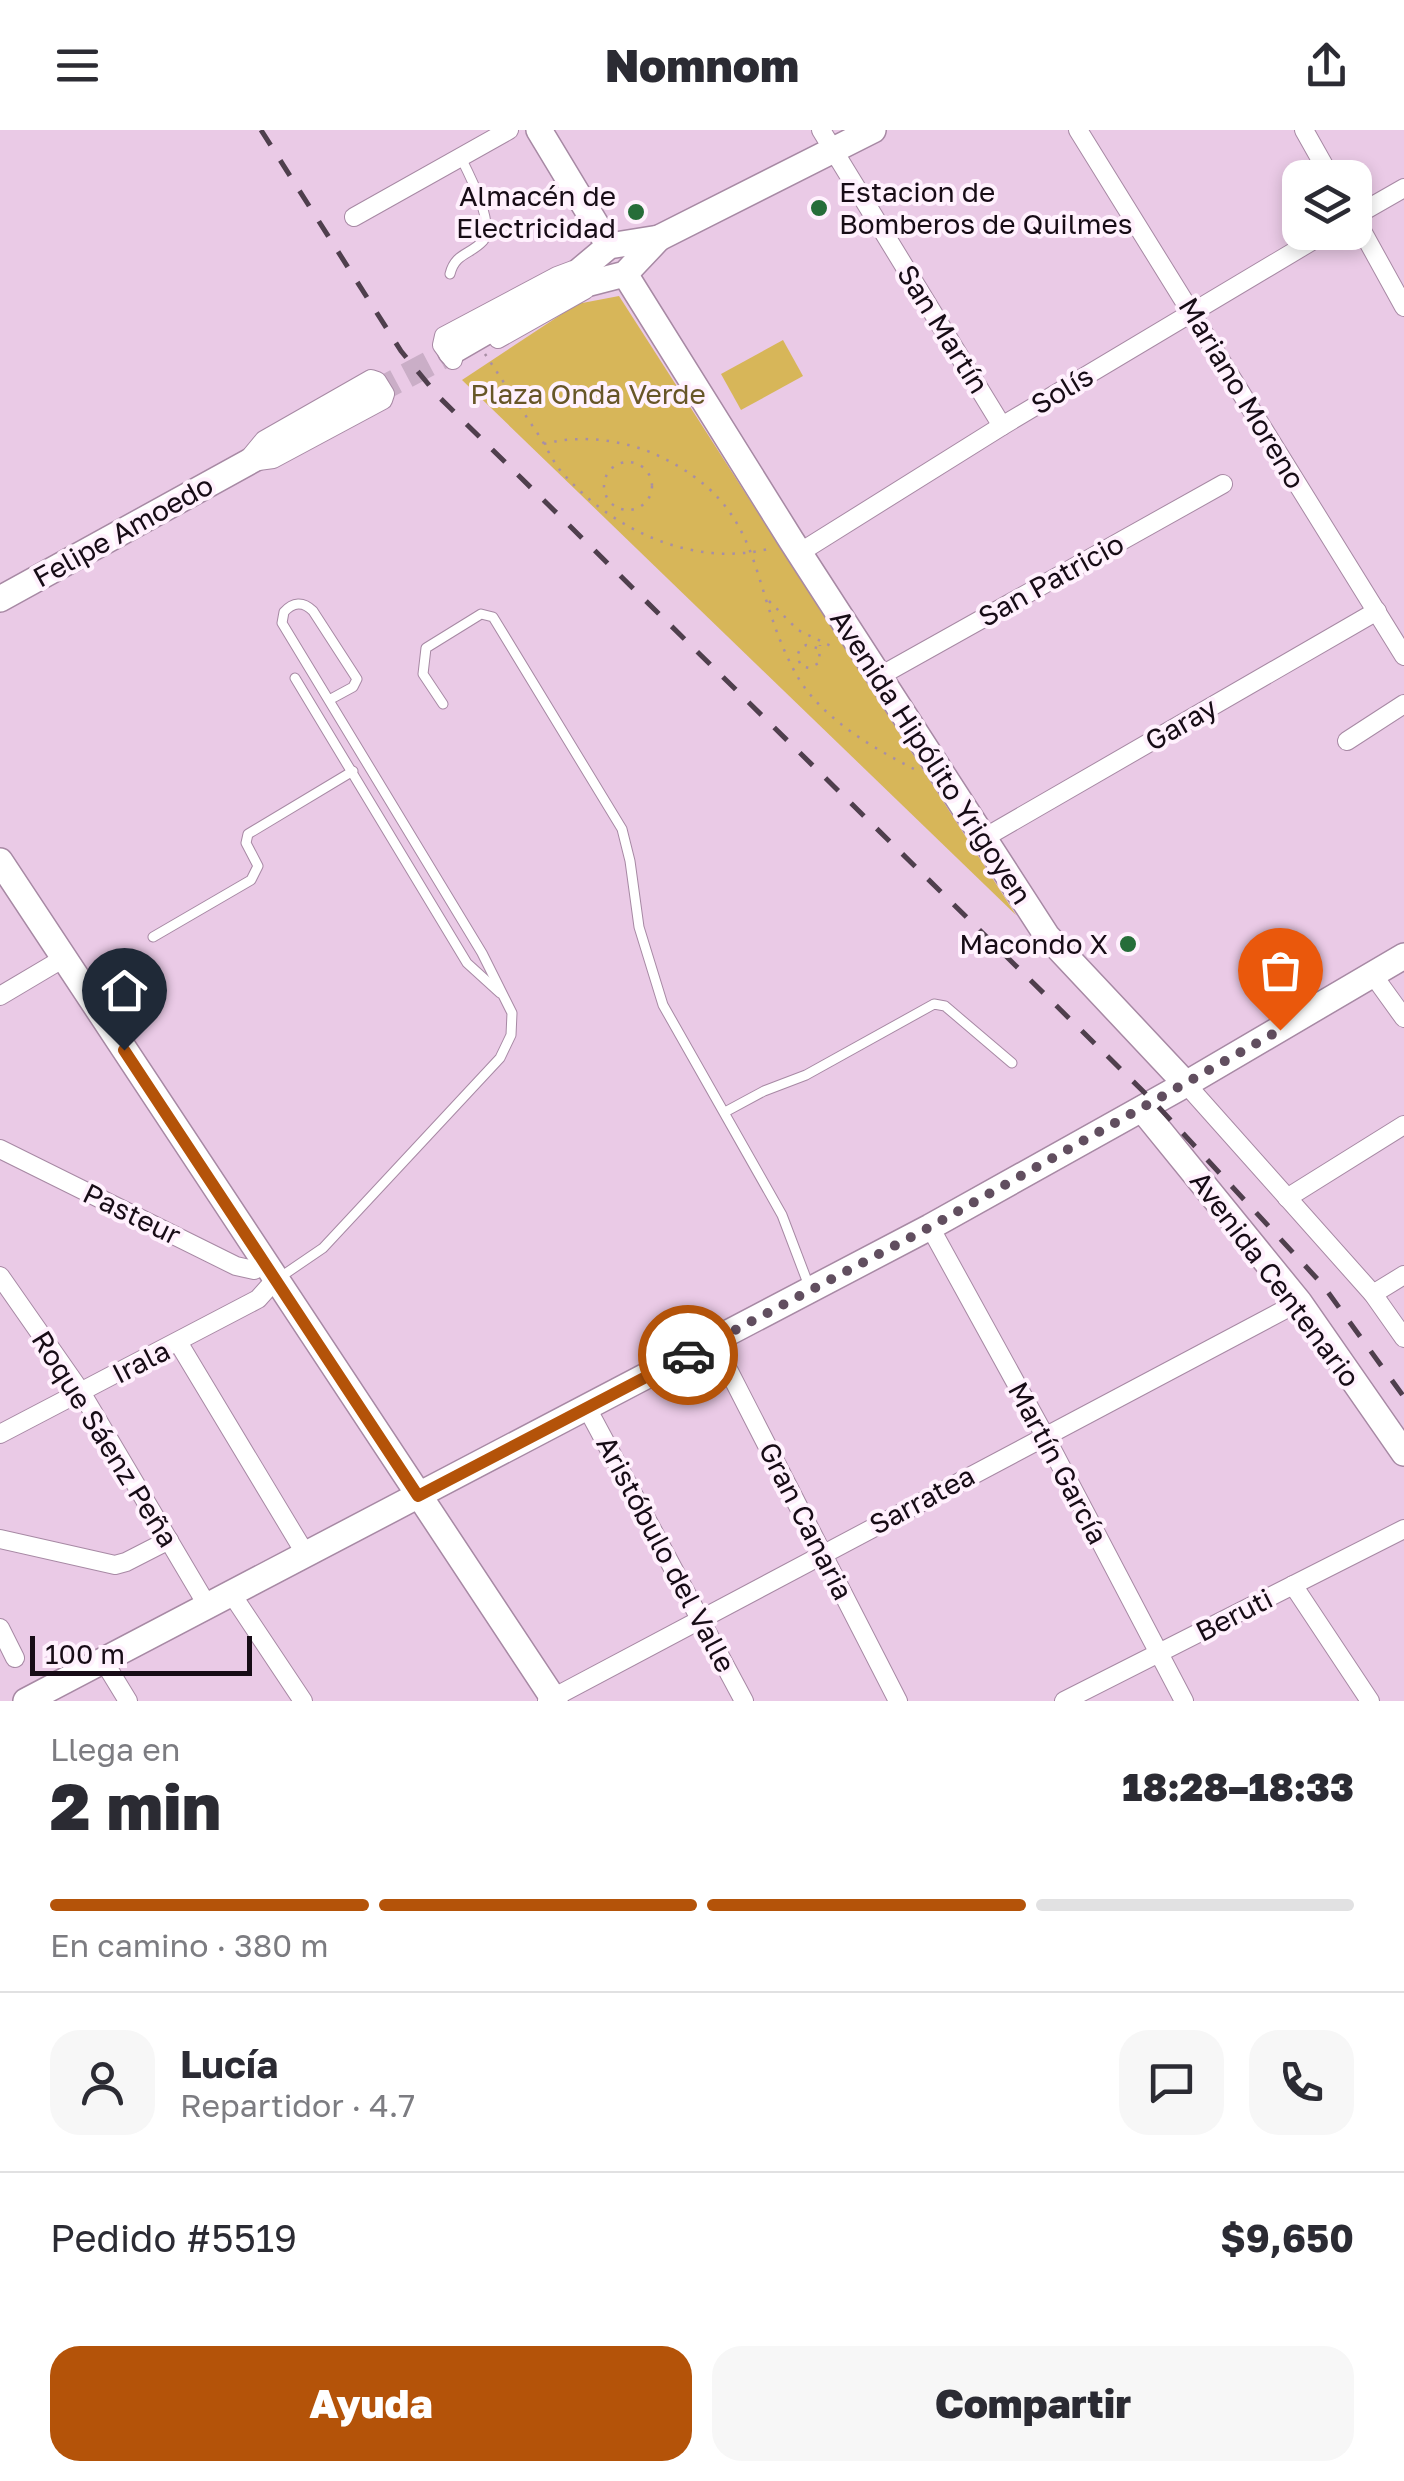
<!DOCTYPE html>
<html lang="es">
<head>
<meta charset="utf-8">
<style>
  :root { --surface:#fff; --page:#f7f7f7; --text:#2b2b33; --muted:#7c7c81; --line:#e1e1e2; --accent:#b45309 }
  body { margin:0; font-family:"Golos Text",sans-serif; background:var(--page); color:var(--text); height:100vh; display:flex; flex-direction:column; font-size:38px; white-space:nowrap }
  * { box-sizing:border-box; margin:0 }
  p { font-size:32px; color:var(--muted) }
  .icon { flex:none; width:55px; height:55px; fill:none; stroke:currentColor; stroke-width:2; stroke-linecap:round; stroke-linejoin:round }
  .map { position:relative; height:1571px; overflow:hidden }
  .sheet { display:flex; flex-direction:column; background:var(--surface); flex:1 }
  .sheet>* { flex:none }
  .fabs { position:absolute; left:1282px; top:30px; display:grid; gap:20px }
  .fabs a { display:grid; place-items:center; width:90px; height:90px; border-radius:20px; background:var(--surface); box-shadow:0 5px 15px #0003; font-size:50px }
  .scale { position:absolute; left:30px; bottom:25px; width:222px; box-sizing:border-box; padding-left:10px; border:5px solid #170c16; border-top:0; font-size:28px; line-height:35px; white-space:nowrap; color:#170c16; -webkit-text-stroke:8px #fff1fd; paint-order:stroke }
  .pin { position:absolute; display:grid; place-items:center; width:85px; height:85px; color:#fff; margin:-102px -42px; border-radius:50% 50% 50% 0; rotate:-45deg; box-shadow:0 0 10px #0007 }
  .pin .icon { rotate:45deg }
  .courier { position:absolute; display:grid; place-items:center; width:100px; height:100px; margin:-50px; border:8px solid #b45309; border-radius:50%; background:#fff; color:#222; box-shadow:0 2px 12px #0007 }
  .head em { font-style:normal; font-weight:800 }
  .head div { display:flex; flex-direction:column-reverse }
  .head { display:flex; align-items:center; justify-content:space-between; height:170px; padding:0 50px }
  h1 { font-size:65px; font-weight:800; line-height:75px }
  .bar { display:grid; grid-template-columns:repeat(4,1fr); gap:15px 10px; align-content:center; height:120px; padding:0 50px }
  .bar i { height:12px; border-radius:8px; background:var(--line) }
  .bar .on { background:var(--accent) }
  .bar p { grid-column:span 4 }
  .line { display:flex; align-items:center; gap:25px; padding:0 50px; border-top:2px solid var(--line) }
  .line div { flex:1 }
  .round { display:grid; place-items:center; flex:none; width:105px; height:105px; border-radius:30px; background:var(--page) }
  .cta { display:flex; gap:20px; margin-top:auto; padding:20px 50px }
  .cta a { flex:1; height:115px; border-radius:30px; background:var(--accent); color:#fff; font-size:40px; font-weight:800; line-height:115px; text-align:center }
  .cta a+a { background:var(--page); color:var(--text) }
  header { display:flex; justify-content:space-between; align-items:center; height:130px; padding:0 50px; background:var(--surface); font-size:45px; font-weight:800 }
  .map>svg:first-child { display:block }
  .green { fill:#d7b659 }
  .lines { fill:none; stroke-linecap:round; stroke-linejoin:round }
  .secondary-tunnel { stroke:#caaec7; stroke-width:25; stroke-dasharray:25 12; stroke-linecap:butt }
  .lane-casing { stroke:#a789a4; stroke-width:11 }
  .street-casing { stroke:#a789a4; stroke-width:20 }
  .secondary-casing { stroke:#a789a4; stroke-width:28 }
  .path { stroke:#a88fa5; stroke-width:2.5; stroke-dasharray:2.5 8; stroke-linecap:butt }
  .lane { stroke:#fff; stroke-width:9 }
  .street { stroke:#fff; stroke-width:18 }
  .secondary { stroke:#fff; stroke-width:25 }
  .rail { stroke:#4f3f4d; stroke-width:5; stroke-dasharray:18 18; stroke-linecap:butt }
  .done { stroke:#614e5f; stroke-width:10; stroke-dasharray:0 18 }
  .route { stroke:#b45309; stroke-width:12 }
  .poi-dot { fill:#266d39; stroke:#fff1fd; stroke-width:4 }
  .labels { text-anchor:middle; stroke-width:8; stroke-linejoin:round; paint-order:stroke }
  .poi-label { font-size:28px; fill:#170c16; stroke:#fff1fd; text-anchor:end }
  .street-label { font-size:28px; fill:#170c16; stroke:#fff1fd }
  .park-label { font-size:28px; fill:#675627; stroke:#fff1fd }
</style>
</head>
<body>
<header><svg class="icon" aria-label="menu" viewBox="0 0 24 24"><path d="M4 6h16M4 12h16M4 18h16"/></svg>Nomnom<svg class="icon" aria-label="share" viewBox="0 0 24 24"><path d="M12 15V3M7 8l5-5 5 5M5 13v7h14v-7"/></svg></header>
<div class="map">
<svg width="1404" height="1571" viewBox="0 0 1404 1571">
  <rect width="100%" height="100%" fill="#eacae6"/>
  <!-- green -->
  <g class="green">
    <path d="M619,166l397,619 -554,-535 115,-76z"/>
    <path d="M783,210l20,36 -62,34 -20,-36z"/>
  </g>
  <g class="lines">
    <!-- secondary-tunnel -->
    <path class="secondary-tunnel" d="M374,263l77,-41"/>
    <defs>
      <g id="lane">
        <path d="M450,144c5,-21 20,-19 33,-33 13,-15 -14,-67 -22,-83"/>
        <path d="M295,548l172,285 33,30"/>
        <path d="M443,574l-20,-30 3,-26 55,-34 12,3 129,212 8,32 9,66 24,78 119,210 27,71"/>
        <path d="M153,807l98,-57 7,-14 -12,-23 2,-9 105,-63"/>
        <path d="M725,982l39,-21 42,-16 128,-71 11,2 67,57"/>
        <path d="M279,1148l44,-30 177,-190 11,-23 1,-22 -30,-60 -200,-330 2,-11c9,-10 19,-11 29,-1l44,68 -4,8 -24,13"/>
      </g>
      <g id="street">
        <path d="M821,0l181,296"/>
        <path d="M1078,0l326,526"/>
        <path d="M1304,0l27,48"/>
        <path d="M1355,86l49,-28"/>
        <path d="M354,87l155,-87"/>
        <path d="M1355,88l49,89"/>
        <path d="M498,209l87,-49"/>
        <path d="M453,230l-11,-15 2,-9 113,-60 16,-6"/>
        <path d="M371,249l6,2 8,13 -2,6 -110,59 -28,4 19,-23z"/>
        <path d="M799,423l203,-127 325,-194"/>
        <path d="M880,546l343,-192"/>
        <path d="M1347,611l57,-37"/>
        <path d="M984,708l393,-227"/>
        <path d="M1373,845l31,43"/>
        <path d="M0,866l64,-38"/>
        <path d="M1186,954l187,210 31,44"/>
        <path d="M0,1019l236,117 18,4 11,-6"/>
        <path d="M1287,1068l117,-73"/>
        <path d="M930,1097l115,209 139,265"/>
        <path d="M0,1146l81,116 126,213"/>
        <path d="M1373,1164l31,-19"/>
        <path d="M178,1212l127,211"/>
        <path d="M714,1212l184,359"/>
        <path d="M587,1278l157,293"/>
        <path d="M0,1304l258,-135 17,-19"/>
        <path d="M0,1409l115,26 11,-3 43,-22"/>
        <path d="M1293,1455l77,116"/>
        <path d="M231,1463l72,108"/>
        <path d="M0,1498l15,30"/>
        <path d="M103,1530l25,41"/>
        <path d="M547,1571l752,-399"/>
        <path d="M1064,1571l340,-172"/>
      </g>
      <g id="secondary">
        <path d="M539,0l70,116"/>
        <path d="M625,144l166,266 256,396 139,148"/>
        <path d="M567,159l58,-15 34,-36"/>
        <path d="M451,222l102,-59 56,-47 50,-8 214,-108"/>
        <path d="M0,469l374,-206"/>
        <path d="M0,731l555,840"/>
        <path d="M1142,979l157,193 105,151"/>
        <path d="M26,1571l904,-474 256,-143 218,-128"/>
      </g>
    </defs>
    <!-- lane casing -->
    <use href="#lane" class="lane-casing"/>
    <!-- street casing -->
    <use href="#street" class="street-casing"/>
    <!-- secondary casing -->
    <use href="#secondary" class="secondary-casing"/>
    <!-- path -->
    <g class="path">
      <path d="M485,224c18,27 36,55 55,83 7,11 12,23 20,33 51,60 134,99 212,78"/>
      <path d="M544,314c36,-10 80,-4 113,11 112,53 89,128 139,219 24,43 75,73 118,95"/>
      <circle cx="628" cy="356" r="24"/>
      <path d="M769,471l29,29 37,18"/>
      <path d="M817,518l-11,-3 -6,4 -3,7 4,10 8,2 10,-5 1,-18"/>
    </g>
    <!-- lane -->
    <use href="#lane" class="lane"/>
    <!-- street -->
    <use href="#street" class="street"/>
    <!-- secondary -->
    <use href="#secondary" class="secondary"/>
    <!-- rail -->
    <path class="rail" d="M261,0l140,221 37,45 716,706 168,182 82,113"/>
  </g>
  <g class="lines">
    <!-- done -->
    <path class="done" d="M688,1225l242,-128 350,-197"/>
    <!-- route -->
    <path class="route" d="M124,920l294,446 270,-141"/>
  </g>
  <!-- markers -->
  <g class="poi-dot">
    <circle cx="819" cy="78" r="10"/>
    <circle cx="636" cy="82" r="10"/>
    <circle cx="1128" cy="814" r="10"/>
  </g>
  <g class="labels">
    <!-- poi labels -->
    <g class="poi-label">
      <text x="839" y="72" text-anchor="start">Estacion de<tspan x="839" dy="32">Bomberos de Quilmes</tspan></text>
      <text x="616" y="76">Almacén de<tspan x="616" dy="32">Electricidad</tspan></text>
      <text x="1108" y="824">Macondo X</text>
    </g>
    <!-- street labels -->
    <g class="street-label">
      <text transform="translate(943 199) rotate(58)" y="10">San Martín</text>
      <text transform="translate(1062 260) rotate(-31)" y="10">Solís</text>
      <text transform="translate(1242 263) rotate(59)" y="10">Mariano Moreno</text>
      <text transform="translate(123 401) rotate(-29)" y="10">Felipe Amoedo</text>
      <text transform="translate(1051 450) rotate(-29)" y="10">San Patricio</text>
      <text transform="translate(1181 594) rotate(-30)" y="10">Garay</text>
      <text transform="translate(931 627) rotate(57)" y="10">Avenida Hipólito Yrigoyen</text>
      <text transform="translate(132 1084) rotate(26)" y="10">Pasteur</text>
      <text transform="translate(1275 1149) rotate(53)" y="10">Avenida Centenario</text>
      <text transform="translate(141 1232) rotate(-27)" y="10">Irala</text>
      <text transform="translate(105 1309) rotate(58)" y="10">Roque Sáenz Peña</text>
      <text transform="translate(1058 1333) rotate(62)" y="10">Martín García</text>
      <text transform="translate(922 1370) rotate(-28)" y="10">Sarratea</text>
      <text transform="translate(806 1391) rotate(63)" y="10">Gran Canaria</text>
      <text transform="translate(666 1424) rotate(62)" y="10">Aristóbulo del Valle</text>
      <text transform="translate(1234 1485) rotate(-27)" y="10">Beruti</text>
    </g>
    <!-- park labels -->
    <g class="park-label">
      <text x="588" y="274">Plaza Onda Verde</text>
    </g>
  </g>
</svg>
<div class="fabs">
<a><svg class="icon" aria-label="layers" viewBox="0 0 24 24"><path d="M12 4l9 5-9 5-9-5zM3 14l9 5 9-5"/></svg></a>
</div>
<div class="scale">100 m</div>
<div class="pin" style="left:1280px;top:900px;background:#ea580c"><svg class="icon" aria-label="bag" viewBox="0 0 24 24"><path d="M5 8h14l-1 12H6zM9 8a3 3 0 0 1 6 0"/></svg></div>
<div class="pin" style="left:124px;top:920px;background:#1f2937"><svg class="icon" aria-label="home" viewBox="0 0 24 24"><path d="M3 11l9-7 9 7M6 9v11h12V9"/></svg></div>
<div class="courier" style="left:688px;top:1225px"><svg class="icon" aria-label="car" viewBox="0 0 24 24"><path d="M5 17H2v-5l4-1 3-4h7l3 4 3 1v5h-3M9 17h6M6 11h13"/><circle cx="7" cy="17" r="2"/><circle cx="17" cy="17" r="2"/></svg></div>
</div>
<section class="sheet">
<div class="head"><div><h1>2 min</h1><p>Llega en</p></div><em>18:28–18:33</em></div>
<div class="bar"><i class="on"></i><i class="on"></i><i class="on"></i><i></i><p>En camino · 380 m</p></div>
<div class="line" style="height:180px"><a class="round"><svg class="icon" aria-label="person" viewBox="0 0 24 24"><circle cx="12" cy="8" r="4"/><path d="M4 21q1-7 8-7t8 7"/></svg></a><div><b>Lucía</b><p>Repartidor · 4.7</p></div><a class="round"><svg class="icon" aria-label="chat" viewBox="0 0 24 24"><path d="M4 5h16v11H9l-5 4z"/></svg></a><a class="round"><svg class="icon" aria-label="phone" viewBox="0 0 24 24"><path d="M5 4h4l2 5-3 2q2 4 5 5l2-3 5 2v4C11 20 4 13 5 4z"/></svg></a></div>
<div class="line" style="height:130px"><div>Pedido #5519</div><b>$9,650</b></div>
<div class="cta"><a>Ayuda</a><a>Compartir</a></div>
</section>
</body>
</html>
